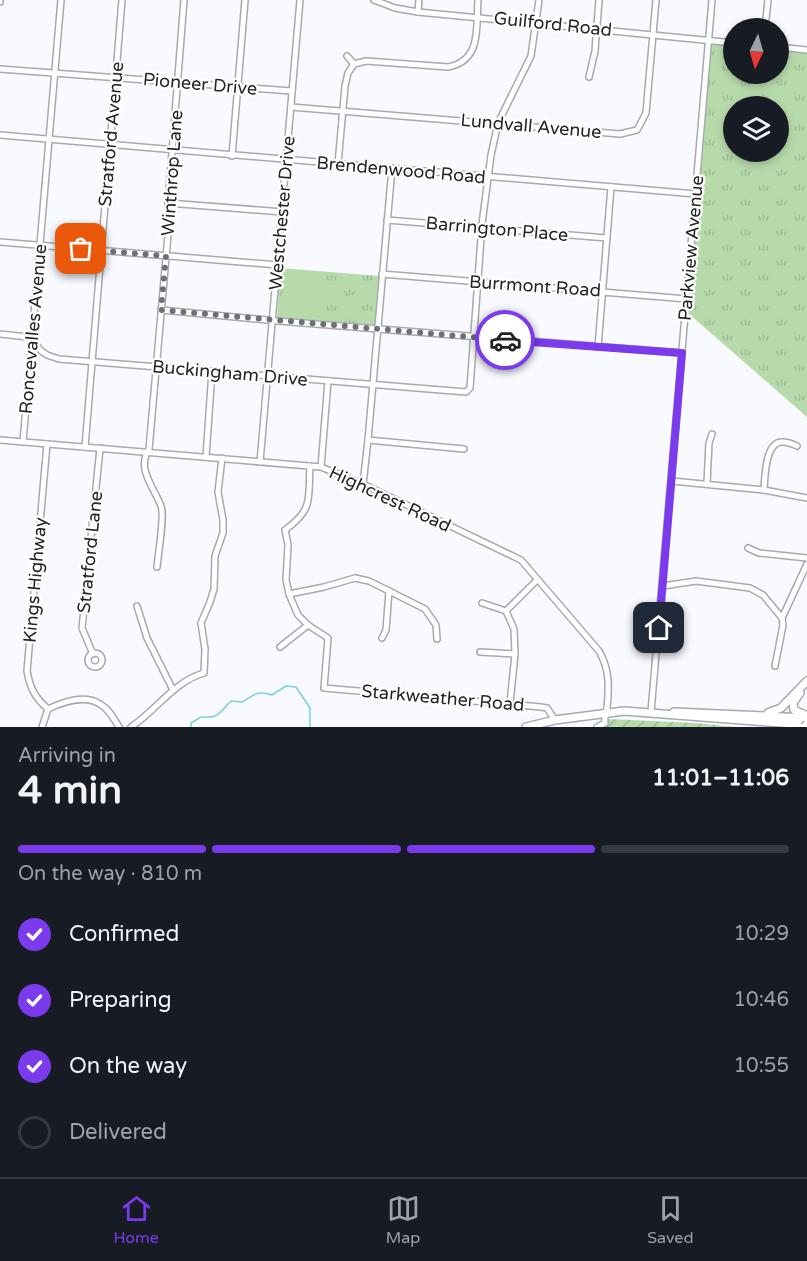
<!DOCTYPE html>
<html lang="en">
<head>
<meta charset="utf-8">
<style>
  :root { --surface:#171b24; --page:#242831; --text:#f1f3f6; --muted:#9ea1a6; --line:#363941; --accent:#7c3aed }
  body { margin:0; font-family:"Varela Round",sans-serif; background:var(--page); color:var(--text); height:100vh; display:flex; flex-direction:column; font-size:22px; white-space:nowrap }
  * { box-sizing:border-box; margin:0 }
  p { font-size:20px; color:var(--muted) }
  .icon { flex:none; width:33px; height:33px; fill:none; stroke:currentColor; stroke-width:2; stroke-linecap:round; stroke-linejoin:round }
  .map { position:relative; height:727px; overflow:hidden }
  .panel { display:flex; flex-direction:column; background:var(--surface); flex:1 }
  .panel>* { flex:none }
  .needle { width:39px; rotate:185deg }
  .fabs { position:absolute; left:723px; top:18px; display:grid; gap:12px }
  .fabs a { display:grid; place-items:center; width:66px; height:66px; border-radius:50%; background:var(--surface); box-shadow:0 3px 9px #0003; font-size:30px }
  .pin { position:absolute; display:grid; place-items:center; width:51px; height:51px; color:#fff; margin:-26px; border-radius:12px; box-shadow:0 3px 9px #0006 }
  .courier { position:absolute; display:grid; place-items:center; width:60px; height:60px; margin:-30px; border:4px solid #7c3aed; border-radius:50%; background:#fff; color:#222; box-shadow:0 2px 8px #0007 }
  .head em { font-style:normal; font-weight:700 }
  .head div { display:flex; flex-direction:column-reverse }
  .head { display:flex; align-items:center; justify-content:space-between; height:102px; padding:0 18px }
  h1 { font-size:39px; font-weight:700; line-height:45px }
  .bar { display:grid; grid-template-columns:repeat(4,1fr); gap:9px 6px; align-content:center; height:72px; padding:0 18px }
  .bar i { height:8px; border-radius:4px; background:var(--line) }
  .bar .selected { background:var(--accent) }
  .bar p { grid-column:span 4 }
  ol { padding:0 18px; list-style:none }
  li { display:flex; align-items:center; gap:18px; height:66px }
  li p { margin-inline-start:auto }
  li .icon { padding:6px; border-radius:50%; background:var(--accent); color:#fff; stroke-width:4 }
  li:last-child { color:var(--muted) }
  li i { width:33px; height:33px; border:3px solid var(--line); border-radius:50% }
  .tabs { display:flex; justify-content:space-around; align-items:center; height:84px; border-top:2px solid var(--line); background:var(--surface); font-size:16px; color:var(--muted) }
  .tabs a { display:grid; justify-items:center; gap:3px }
  .tabs .selected { color:var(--accent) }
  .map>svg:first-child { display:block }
  .grass { fill:url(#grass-tufts); fill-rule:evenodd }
  .garden { fill:url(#garden-furrows) }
  .pitch { fill:#b7daab }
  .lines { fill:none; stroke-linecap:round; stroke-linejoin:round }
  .stream { stroke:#75d2da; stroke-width:1.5 }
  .minor-casing { stroke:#a7a9b0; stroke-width:8 }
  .major-casing { stroke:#a7a9b0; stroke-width:10 }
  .minor { stroke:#fff; stroke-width:5 }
  .major { stroke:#fff; stroke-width:7 }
  .major-bridge-casing { stroke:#a7a9b0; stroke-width:10; stroke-linecap:butt }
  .major-bridge { stroke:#fff; stroke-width:7 }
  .done { stroke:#6f7073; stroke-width:6; stroke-dasharray:0 10.8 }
  .route { stroke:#7c3aed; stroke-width:8 }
  .labels { text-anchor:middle; stroke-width:4.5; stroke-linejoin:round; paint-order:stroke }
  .street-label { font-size:18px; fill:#242528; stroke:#fff }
</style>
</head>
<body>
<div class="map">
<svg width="807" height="727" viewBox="0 0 807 727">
  <defs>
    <pattern id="grass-tufts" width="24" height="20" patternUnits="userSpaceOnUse" patternTransform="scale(1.5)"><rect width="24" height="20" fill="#b7daab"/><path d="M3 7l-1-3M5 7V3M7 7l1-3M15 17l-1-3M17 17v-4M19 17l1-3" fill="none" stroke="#9dbb93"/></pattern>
    <pattern id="garden-furrows" width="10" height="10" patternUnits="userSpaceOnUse" patternTransform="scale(1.5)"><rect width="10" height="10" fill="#b7daab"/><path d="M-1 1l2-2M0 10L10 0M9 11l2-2" fill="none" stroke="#9dbb93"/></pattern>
  </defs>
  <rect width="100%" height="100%" fill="#f9faff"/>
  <!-- grass -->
  <g class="grass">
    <path d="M709,43l24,2 1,29h44l1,-25 28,3v365l-118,-103 -1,-15zM734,106h44v46h-44z"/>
    <path d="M280,268l100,8 -5,49 -98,-8z"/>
  </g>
  <!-- garden -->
  <path class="garden" d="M609,719l87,4 40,4h-132z"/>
  <!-- pitch -->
  <path class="pitch" d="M292,273l33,1 -1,19 -11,16 -17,5 -10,-1 4,-38z"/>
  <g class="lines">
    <!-- stream -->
    <path class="stream" d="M191,727v-4l10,-6c19,1 17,-3 30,-16l11,1c12,-7 15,-12 30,-7l14,-9 10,1 14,21v19"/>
    <defs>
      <g id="minor">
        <path d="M374,0l21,8 23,4 316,31"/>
        <path d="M0,2v-2"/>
        <path d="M418,12l1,-12"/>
        <path d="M765,28l3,-28"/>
        <path d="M778,47l29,3"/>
        <path d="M347,56l7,8"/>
        <path d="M0,69l292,22"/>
        <path d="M589,77l6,-26 4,-51"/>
        <path d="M291,107l329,27 17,-4 9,-17 10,-113"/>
        <path d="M0,135l696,59"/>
        <path d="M232,156l13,-156"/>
        <path d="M338,164l7,-78 3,-13 6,-9 12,-3 82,6c34,-6 28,-40 30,-67"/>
        <path d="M168,203l115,9"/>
        <path d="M387,220l220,18"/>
        <path d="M0,242l278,23"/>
        <path d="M382,274l305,25"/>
        <path d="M161,310l117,11 404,32"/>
        <path d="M0,334l28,3 4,2 8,11 7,5 12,4 407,33 4,-4 12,-164 9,-69 7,-32 33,-67 8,-56"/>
        <path d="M598,347l13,-160"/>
        <path d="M0,440l321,27 42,17 158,76 78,91c11,19 10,36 8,57 -1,5 -3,9 -2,15l-8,4"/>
        <path d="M368,440l96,9"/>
        <path d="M23,442l38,-442"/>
        <path d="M47,444l-20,227c3,17 8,27 21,38"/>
        <path d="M85,447l37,-447"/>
        <path d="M206,457l6,-86"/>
        <path d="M260,462l40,-462"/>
        <path d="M310,466c-2,33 4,43 -25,64l3,15 -2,35 3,14 9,21 10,10 20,13 -4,50 217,19 6,1 8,12"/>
        <path d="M321,467l7,-86"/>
        <path d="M672,481l92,9 43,8"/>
        <path d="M707,483l2,-40 3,-9"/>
        <path d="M363,484l5,-44 24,-272"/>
        <path d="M764,490c1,-13 1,-48 18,-48 5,0 11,2 15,4"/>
        <path d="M748,548l11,5 48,5"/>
        <path d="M157,567c1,-13 8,-52 4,-61 -7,-19 -25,-37 -12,-57l19,-214v-32l16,-203"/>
        <path d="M663,586l33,-5 54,7 13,7 19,23"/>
        <path d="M289,594l35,-7 31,-9 14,3 56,28 11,16 1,14"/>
        <path d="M482,603l24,8"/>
        <path d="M137,606l10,32 26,52"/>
        <path d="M506,611l8,18 1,25 -5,49"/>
        <path d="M506,611l31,-31"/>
        <path d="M382,638l4,-8 3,-39"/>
        <path d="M280,647l28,-22"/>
        <path d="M480,652l35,2"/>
        <circle cx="95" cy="660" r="7"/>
        <path d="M93,654l-11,-26 18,-180"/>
        <path d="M775,666l8,-41 -1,-7 25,-54"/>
        <path d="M651,712l61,-712"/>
        <path d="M42,727l6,-18c15,-7 36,-15 52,-5 9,5 14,15 19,23"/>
        <path d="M131,727c26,-17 42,-45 73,-54l1,-24 -4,-26 9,-21 4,-13 1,-33 8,-23v-13l-5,-28 4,-34"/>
      </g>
      <g id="major">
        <path d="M800,693l-7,10 1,7 11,5"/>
        <path d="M674,712l133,6"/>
        <path d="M768,713l13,-5 26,-27"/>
        <path d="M526,727l29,-7 69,-9 183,14"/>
      </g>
    </defs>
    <!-- minor casing -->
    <use href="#minor" class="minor-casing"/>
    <!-- major casing -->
    <use href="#major" class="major-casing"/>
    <!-- minor -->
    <use href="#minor" class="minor"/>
    <!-- major -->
    <use href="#major" class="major"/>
    <defs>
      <path id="major-bridge" d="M804,727l3,-3"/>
    </defs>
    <!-- major-bridge casing -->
    <use href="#major-bridge" class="major-bridge-casing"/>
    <!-- major-bridge -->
    <use href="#major-bridge" class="major-bridge"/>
  </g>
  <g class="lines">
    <!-- done -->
    <path class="done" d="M81,249l85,7 -5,54 344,30"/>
    <!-- route -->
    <path class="route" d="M505,340l177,13 -23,275"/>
  </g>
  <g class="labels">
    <!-- street labels -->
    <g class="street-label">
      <text transform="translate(553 24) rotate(6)" y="6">Guilford Road</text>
      <text transform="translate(200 84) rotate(5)" y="6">Pioneer Drive</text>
      <text transform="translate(531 126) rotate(5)" y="6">Lundvall Avenue</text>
      <text transform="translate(111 134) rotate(-85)" y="6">Stratford Avenue</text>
      <text transform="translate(401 170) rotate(5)" y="6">Brendenwood Road</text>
      <text transform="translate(172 173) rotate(-86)" y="6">Winthrop Lane</text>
      <text transform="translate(282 213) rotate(-85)" y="6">Westchester Drive</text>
      <text transform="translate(497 229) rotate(5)" y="6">Barrington Place</text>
      <text transform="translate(691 248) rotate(-85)" y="6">Parkview Avenue</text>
      <text transform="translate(535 286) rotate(4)" y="6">Burrmont Road</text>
      <text transform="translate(33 329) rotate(-85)" y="6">Roncevalles Avenue</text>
      <text transform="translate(230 373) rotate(5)" y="6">Buckingham Drive</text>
      <text transform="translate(390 499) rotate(25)" y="6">Highcrest Road</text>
      <text transform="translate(90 552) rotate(-84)" y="6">Stratford Lane</text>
      <text transform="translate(35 580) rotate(-85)" y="6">Kings Highway</text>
      <text transform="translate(443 698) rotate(5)" y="6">Starkweather Road</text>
    </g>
  </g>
</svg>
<div class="fabs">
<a><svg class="needle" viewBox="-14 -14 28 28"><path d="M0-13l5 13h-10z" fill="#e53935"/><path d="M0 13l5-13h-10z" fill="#9ea1a6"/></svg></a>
<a><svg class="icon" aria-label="layers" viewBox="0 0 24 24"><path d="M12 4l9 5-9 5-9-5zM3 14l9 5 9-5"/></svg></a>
</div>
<div class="pin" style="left:81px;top:249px;background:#ea580c"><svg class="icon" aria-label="bag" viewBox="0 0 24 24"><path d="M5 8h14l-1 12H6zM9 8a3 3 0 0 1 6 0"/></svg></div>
<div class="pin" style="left:659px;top:628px;background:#1f2937"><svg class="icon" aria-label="home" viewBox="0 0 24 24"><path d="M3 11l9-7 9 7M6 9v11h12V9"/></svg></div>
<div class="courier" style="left:505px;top:340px"><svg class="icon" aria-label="car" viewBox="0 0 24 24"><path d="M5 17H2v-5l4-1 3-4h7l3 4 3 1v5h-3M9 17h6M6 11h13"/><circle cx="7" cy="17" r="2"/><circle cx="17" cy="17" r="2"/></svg></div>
</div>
<section class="panel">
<div class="head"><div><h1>4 min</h1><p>Arriving in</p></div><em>11:01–11:06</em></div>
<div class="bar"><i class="selected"></i><i class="selected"></i><i class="selected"></i><i></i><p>On the way · 810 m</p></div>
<ol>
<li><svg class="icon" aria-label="check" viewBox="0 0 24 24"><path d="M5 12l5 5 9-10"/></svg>Confirmed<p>10:29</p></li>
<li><svg class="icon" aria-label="check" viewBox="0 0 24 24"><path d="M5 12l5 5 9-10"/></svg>Preparing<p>10:46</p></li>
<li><svg class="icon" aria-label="check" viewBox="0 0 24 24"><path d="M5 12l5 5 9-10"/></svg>On the way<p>10:55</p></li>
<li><i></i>Delivered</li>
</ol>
</section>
<nav class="tabs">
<a class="selected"><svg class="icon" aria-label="home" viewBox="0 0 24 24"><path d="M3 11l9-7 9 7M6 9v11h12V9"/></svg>Home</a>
<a><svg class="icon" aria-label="map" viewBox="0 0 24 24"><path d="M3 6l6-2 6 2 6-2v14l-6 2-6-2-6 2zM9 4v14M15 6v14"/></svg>Map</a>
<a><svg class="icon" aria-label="saved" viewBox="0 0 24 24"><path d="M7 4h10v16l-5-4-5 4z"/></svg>Saved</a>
</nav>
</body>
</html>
